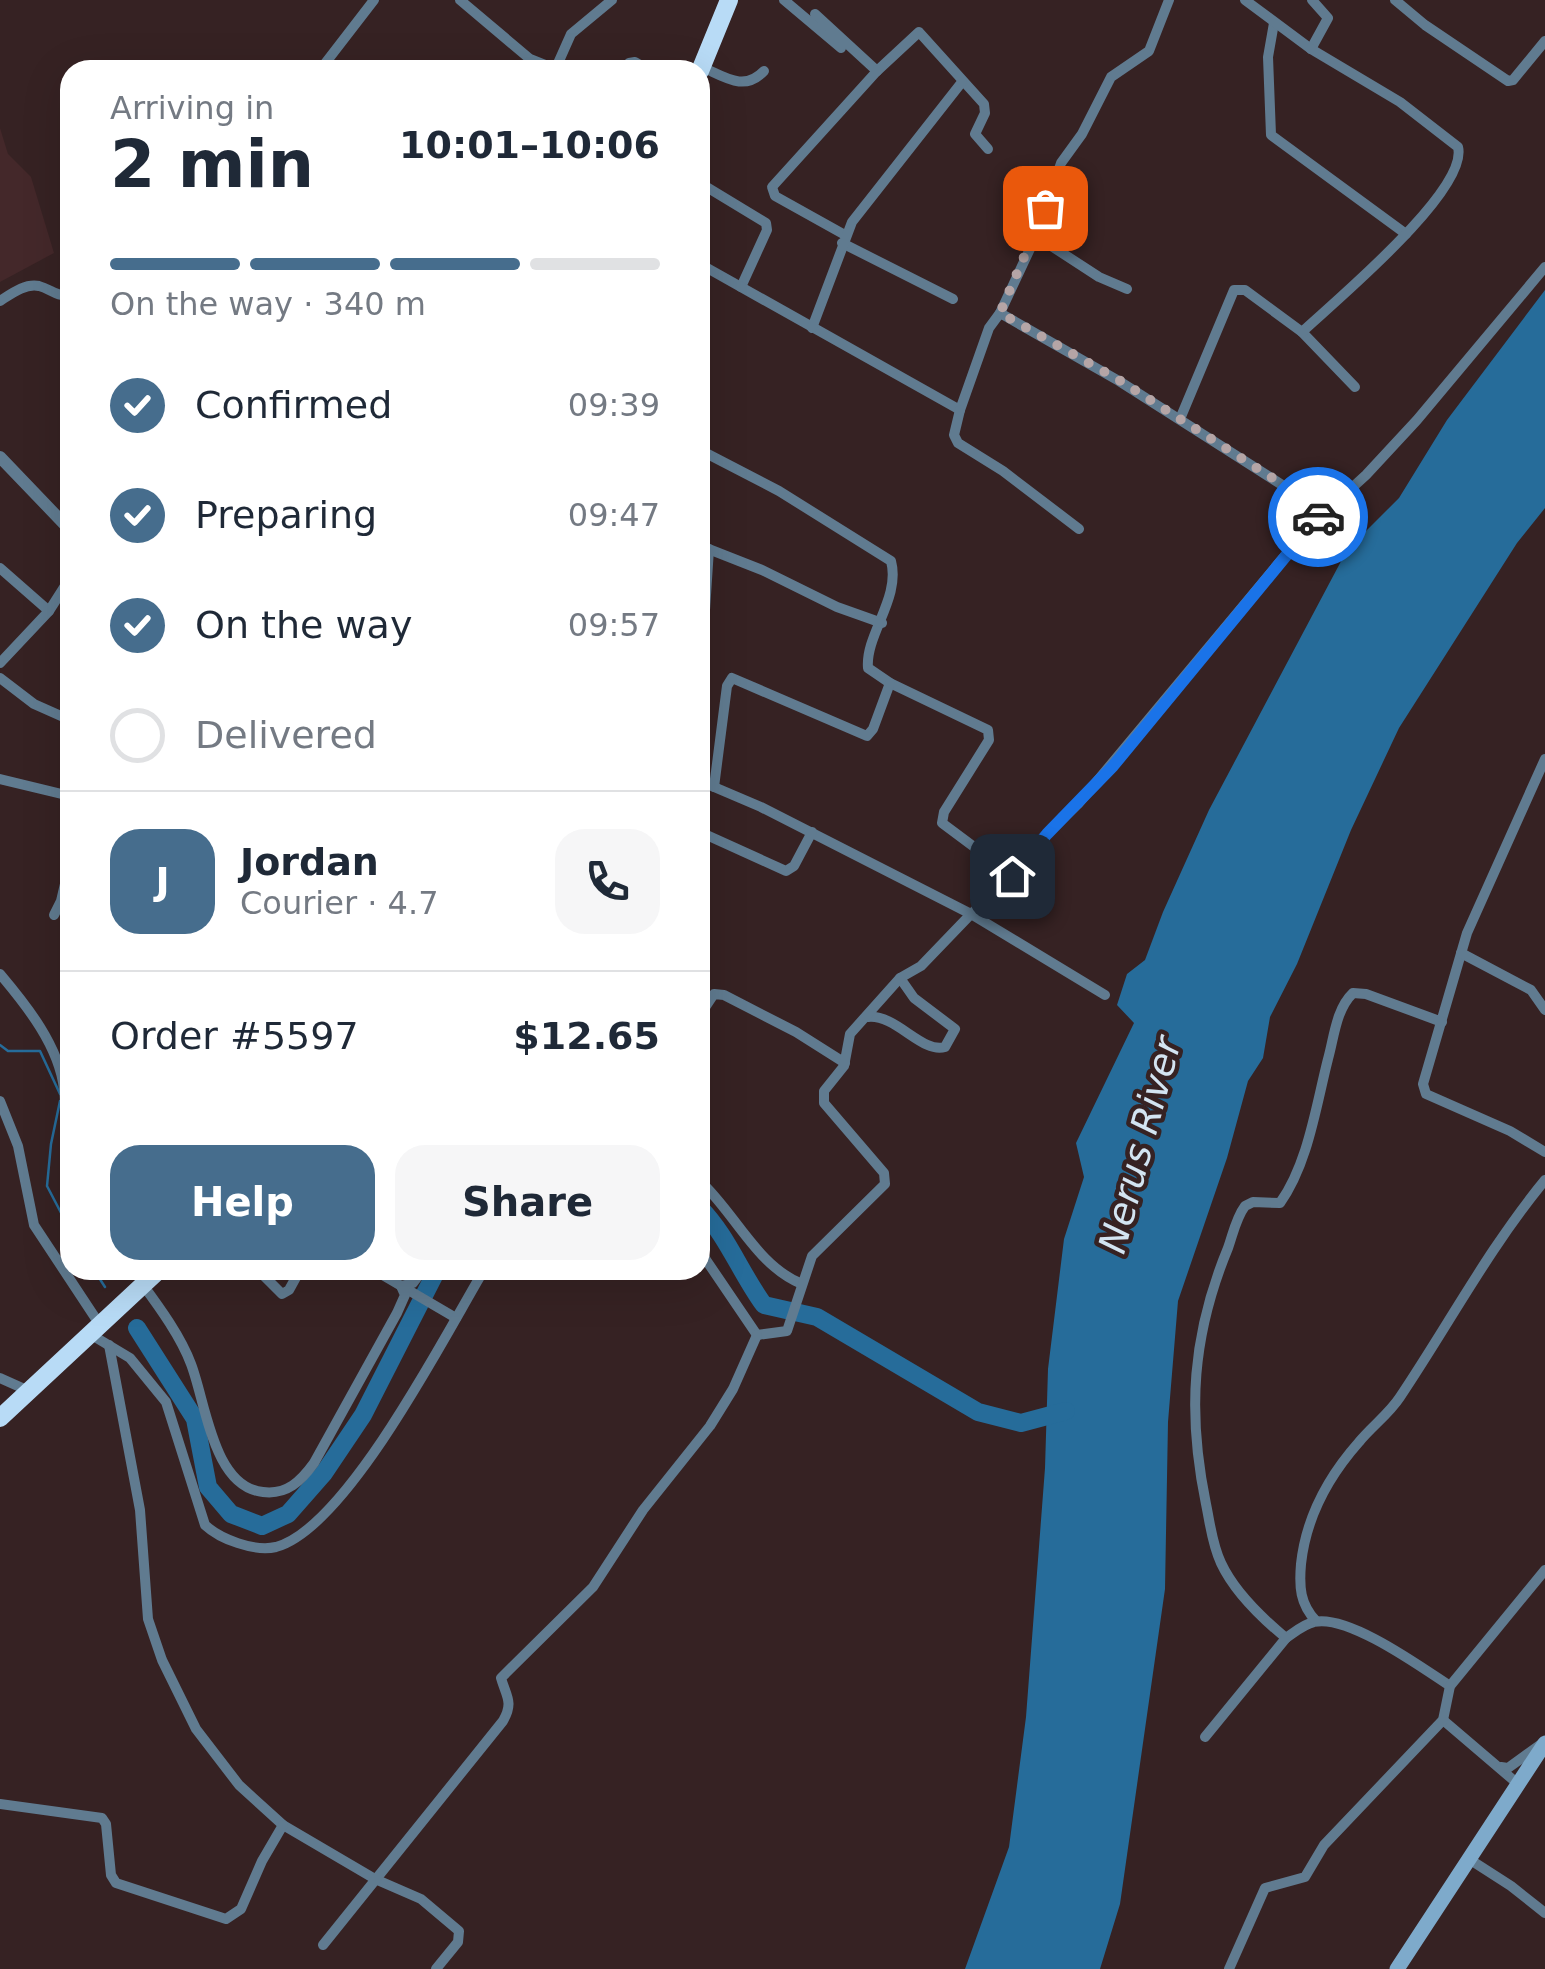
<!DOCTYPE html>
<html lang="en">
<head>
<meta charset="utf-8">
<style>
  :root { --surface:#fff; --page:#f6f6f7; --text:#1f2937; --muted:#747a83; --line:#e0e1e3; --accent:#466d8d }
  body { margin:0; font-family:"DejaVu Sans",sans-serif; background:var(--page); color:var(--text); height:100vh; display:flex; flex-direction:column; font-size:38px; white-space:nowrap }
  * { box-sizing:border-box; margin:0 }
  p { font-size:32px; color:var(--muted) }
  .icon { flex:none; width:55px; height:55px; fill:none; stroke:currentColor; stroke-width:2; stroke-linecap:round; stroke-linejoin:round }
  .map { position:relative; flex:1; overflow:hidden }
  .drawer { position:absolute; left:60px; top:60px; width:650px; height:1220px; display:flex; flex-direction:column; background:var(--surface); border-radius:30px; box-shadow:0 10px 40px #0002 }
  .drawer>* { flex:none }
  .pin { position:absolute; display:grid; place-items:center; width:85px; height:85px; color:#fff; margin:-42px; border-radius:20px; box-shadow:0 5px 15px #0006 }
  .courier { position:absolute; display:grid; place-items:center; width:100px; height:100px; margin:-50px; border:8px solid #1a73e8; border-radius:50%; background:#fff; color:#222; box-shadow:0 2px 12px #0007 }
  .head em { font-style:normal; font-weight:700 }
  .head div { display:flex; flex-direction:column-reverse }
  .head { display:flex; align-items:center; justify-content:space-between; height:170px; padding:0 50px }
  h1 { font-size:65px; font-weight:700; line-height:75px }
  .bar { display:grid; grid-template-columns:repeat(4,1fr); gap:15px 10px; align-content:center; height:120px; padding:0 50px }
  .bar i { height:12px; border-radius:8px; background:var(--line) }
  .bar .active { background:var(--accent) }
  .bar p { grid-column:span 4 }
  .line { display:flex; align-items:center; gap:25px; padding:0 50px; border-top:2px solid var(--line) }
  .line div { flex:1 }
  .round { display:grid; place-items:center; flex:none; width:105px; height:105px; border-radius:30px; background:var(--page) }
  ol { padding:0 50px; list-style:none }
  li { display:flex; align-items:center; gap:30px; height:110px }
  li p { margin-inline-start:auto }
  li .icon { padding:10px; border-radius:50%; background:var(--accent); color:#fff; stroke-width:4 }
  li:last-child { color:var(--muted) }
  li i { width:55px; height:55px; border:5px solid var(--line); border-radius:50% }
  .primary-button { display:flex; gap:20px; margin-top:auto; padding:20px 50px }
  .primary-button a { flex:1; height:115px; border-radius:30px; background:var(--accent); color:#fff; font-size:40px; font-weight:700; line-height:115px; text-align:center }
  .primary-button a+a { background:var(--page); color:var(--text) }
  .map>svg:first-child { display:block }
  .built { fill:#44282a }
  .water { fill:#266c9a }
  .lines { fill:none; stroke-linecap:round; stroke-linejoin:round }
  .stream { stroke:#266c9a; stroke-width:2.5 }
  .river { stroke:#266c9a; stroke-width:18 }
  .minor { stroke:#607b90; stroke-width:10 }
  .tertiary { stroke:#607b90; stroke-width:12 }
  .secondary { stroke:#7eaacb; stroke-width:15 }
  .trunk { stroke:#b8dbf6; stroke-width:18 }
  .done { stroke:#b5a5a6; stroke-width:10; stroke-dasharray:0 18 }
  .route { stroke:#1a73e8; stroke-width:12 }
  .labels { text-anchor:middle; stroke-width:9; stroke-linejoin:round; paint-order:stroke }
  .water-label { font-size:38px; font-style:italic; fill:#d3e4f2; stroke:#362223 }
</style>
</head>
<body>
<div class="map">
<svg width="1545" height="1969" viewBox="0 0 1545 1969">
  <rect width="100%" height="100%" fill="#362223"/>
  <!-- built -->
  <path class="built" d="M0,128l8,26 23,23 23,76 -54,29z"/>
  <!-- water -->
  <path class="water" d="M1545,290v218l-28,35 -118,185 -48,102 -54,134 -27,53 -7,41 -15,23 -21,77 -49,143 -10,121 -3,167 -45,315 -20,65h-135l44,-122 17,-130 19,-249 3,-99 16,-130 20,-62 -8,-34 58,-120 -17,-18 10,-31 18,-14 18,-48 46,-102 138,-260 52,-52 48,-78z"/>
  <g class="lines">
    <!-- stream -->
    <g class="stream">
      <path d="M0,1045l8,6h32l20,43"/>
      <path d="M60,1101l-9,43 -4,42 23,44"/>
      <path d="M94,1270l11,17"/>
    </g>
    <!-- river -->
    <g class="river">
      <path d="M700,1208c27,27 41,66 64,97l53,12 161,95 43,11 45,-12"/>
      <path d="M137,1328l58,91 13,68 23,27 31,12 26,-12 36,-41 39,-58 74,-145"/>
    </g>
    <!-- minor -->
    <g class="minor">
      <path d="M460,0l70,59 25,10"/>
      <path d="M784,0l57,48"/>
      <path d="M1395,0l30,25 83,56 5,-1 32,-39"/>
      <path d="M815,14l62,57"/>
      <path d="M1274,23l-6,34 3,78 135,99"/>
      <path d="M1311,49l17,-31 -16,-18"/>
      <path d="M629,63l6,-1 14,8"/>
      <path d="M702,67c23,10 42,25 62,4"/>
      <path d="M320,70l54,-70"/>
      <path d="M555,70l16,-36 41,-34"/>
      <path d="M700,183l66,40 1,7 -26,57"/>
      <path d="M845,235l-70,-39 -3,-9 105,-116 42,-39 65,72 1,9 -10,21 13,15"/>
      <path d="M1036,236l63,41 28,12"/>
      <path d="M842,243l111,56"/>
      <path d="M700,264l260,146 29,-82 11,-15 119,68 204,130"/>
      <path d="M0,301c11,-7 25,-18 39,-15 12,3 17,11 31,9"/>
      <path d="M1000,313l36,-77 25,-73 21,-29 29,-57 38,-26 20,-51"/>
      <path d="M812,328l40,-106 110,-140"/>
      <path d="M1302,332l53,55"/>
      <path d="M960,410l-6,25 4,8 45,28 76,58"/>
      <path d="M1180,419l54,-129h11l57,42c32,-30 167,-142 156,-185l-58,-45 -89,-53 -66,-49"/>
      <path d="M700,450l79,41 112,70c10,37 -26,74 -23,107l22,15 98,47 1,10 -45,72 -2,11 71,53"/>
      <path d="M700,537l5,-84"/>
      <path d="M700,539l6,9 56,22 75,37 45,16"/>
      <path d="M0,568l49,43"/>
      <path d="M700,624l5,-14 4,-61"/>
      <path d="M0,663l49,-52 21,-33"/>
      <path d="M0,678l34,26 36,16"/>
      <path d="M1545,759l-78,174 -44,151 3,10 84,37 35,21"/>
      <path d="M0,779l70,17"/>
      <path d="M700,781l61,26 210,107 134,81"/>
      <path d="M714,787l13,-101 5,-8 135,58 6,-7 17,-46"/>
      <path d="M700,832l86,39 8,-5 18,-34"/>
      <path d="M54,915l7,-14 9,-38"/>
      <path d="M1461,953l70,37 14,20"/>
      <path d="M0,974c27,32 59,72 64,115 3,26 -1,52 6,78"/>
      <path d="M700,1015l14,-21 10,1 72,37 49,31"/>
      <path d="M868,1017c28,-3 54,37 77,30l10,-18 -41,-31 -14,-20"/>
      <path d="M1442,1022l-76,-28 -13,-1c-17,16 -19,45 -25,66 -12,47 -20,105 -48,144l-27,-1 -8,4c-9,12 -12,28 -17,42 -36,87 -41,164 -22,256 4,19 6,40 15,59 13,28 42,56 65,75 9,-6 18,-14 28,-16 34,-8 107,45 136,64"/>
      <path d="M0,1101l18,45 16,79 66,100"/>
      <path d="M700,1181c35,32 57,85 102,103"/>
      <path d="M700,1251l57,84"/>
      <path d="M258,1270l24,24 7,-4 11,-20"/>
      <path d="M374,1270l82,48"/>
      <path d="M143,1285c17,23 38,52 48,79 15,39 22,123 72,128 24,3 38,-11 51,-29l83,-150 8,-18 -4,-9 12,-3 10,-13"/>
      <path d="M90,1334l40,24 36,44 39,123c15,14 49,27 71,22 71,-19 169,-212 208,-277"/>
      <path d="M757,1335l30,-4 25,-75 73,-72 -1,-11 -60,-70v-12l20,-25 6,-32 50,-56 21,-12 50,-52 42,-38 34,-42 31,-30 230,-276 58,-53 51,-55 128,-153"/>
      <path d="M109,1345l31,165 8,109 14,41 34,69 43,56 44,40 92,54 46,20 38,32 -1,11 -22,27"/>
      <path d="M0,1378l29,13"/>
      <path d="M1316,1621c-16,-17 -17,-34 -15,-57 5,-46 27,-87 58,-122 13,-16 30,-28 41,-45 49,-73 89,-149 145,-217"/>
      <path d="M1443,1720l75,64"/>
      <path d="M1205,1737l81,-99"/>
      <path d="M1501,1767l7,1 36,-26"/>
      <path d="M0,1804l102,14 4,6 5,51 5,8 110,36 15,-10 21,-48 21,-36"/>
      <path d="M1469,1859l42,27 34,27"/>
      <path d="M323,1945l180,-224c11,-19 3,-25 -2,-43l92,-91 50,-77 67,-84 23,-37 24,-54"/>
      <path d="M1229,1969l36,-81 40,-11 19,-32 119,-125 7,-34 95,-116"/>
    </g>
    <!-- tertiary -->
    <path class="tertiary" d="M0,457l70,73"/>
    <!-- secondary -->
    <path class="secondary" d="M1397,1969l148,-226"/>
    <!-- trunk -->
    <g class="trunk">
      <path d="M700,71l29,-71"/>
      <path d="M0,1418l159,-148"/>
    </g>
  </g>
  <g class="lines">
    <!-- done -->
    <path class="done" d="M1045,208l-45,105 119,67 205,131 -6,6"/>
    <!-- route -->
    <path class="route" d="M1012,876l35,-42 66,-68 205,-249"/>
  </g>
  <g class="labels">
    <!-- water labels -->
    <g class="water-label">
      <text transform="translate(1140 1145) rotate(-75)" y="13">Nerus River</text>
    </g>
  </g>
</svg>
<div class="pin" style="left:1045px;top:208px;background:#ea580c"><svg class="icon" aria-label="bag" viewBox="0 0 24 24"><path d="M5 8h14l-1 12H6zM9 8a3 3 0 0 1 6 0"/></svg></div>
<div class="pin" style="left:1012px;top:876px;background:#1f2937"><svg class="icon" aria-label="home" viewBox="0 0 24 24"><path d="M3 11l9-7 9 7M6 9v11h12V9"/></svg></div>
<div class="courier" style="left:1318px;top:517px"><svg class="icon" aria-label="car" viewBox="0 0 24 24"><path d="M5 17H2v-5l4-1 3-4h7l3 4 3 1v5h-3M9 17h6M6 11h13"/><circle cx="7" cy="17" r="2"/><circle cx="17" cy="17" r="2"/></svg></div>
<section class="drawer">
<div class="head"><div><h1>2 min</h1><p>Arriving in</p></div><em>10:01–10:06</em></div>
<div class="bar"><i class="active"></i><i class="active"></i><i class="active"></i><i></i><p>On the way · 340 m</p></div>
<ol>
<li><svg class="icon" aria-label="check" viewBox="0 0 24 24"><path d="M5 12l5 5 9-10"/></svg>Confirmed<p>09:39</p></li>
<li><svg class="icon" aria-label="check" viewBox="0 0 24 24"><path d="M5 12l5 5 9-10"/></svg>Preparing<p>09:47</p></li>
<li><svg class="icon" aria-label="check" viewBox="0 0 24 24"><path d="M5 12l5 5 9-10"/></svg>On the way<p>09:57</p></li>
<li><i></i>Delivered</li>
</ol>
<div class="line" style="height:180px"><b class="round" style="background:var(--accent);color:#fff">J</b><div><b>Jordan</b><p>Courier · 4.7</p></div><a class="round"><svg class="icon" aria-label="phone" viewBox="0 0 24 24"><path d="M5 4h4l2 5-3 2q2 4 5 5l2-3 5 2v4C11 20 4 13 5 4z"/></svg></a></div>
<div class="line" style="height:130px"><div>Order #5597</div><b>$12.65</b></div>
<div class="primary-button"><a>Help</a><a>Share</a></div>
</section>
</div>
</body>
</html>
